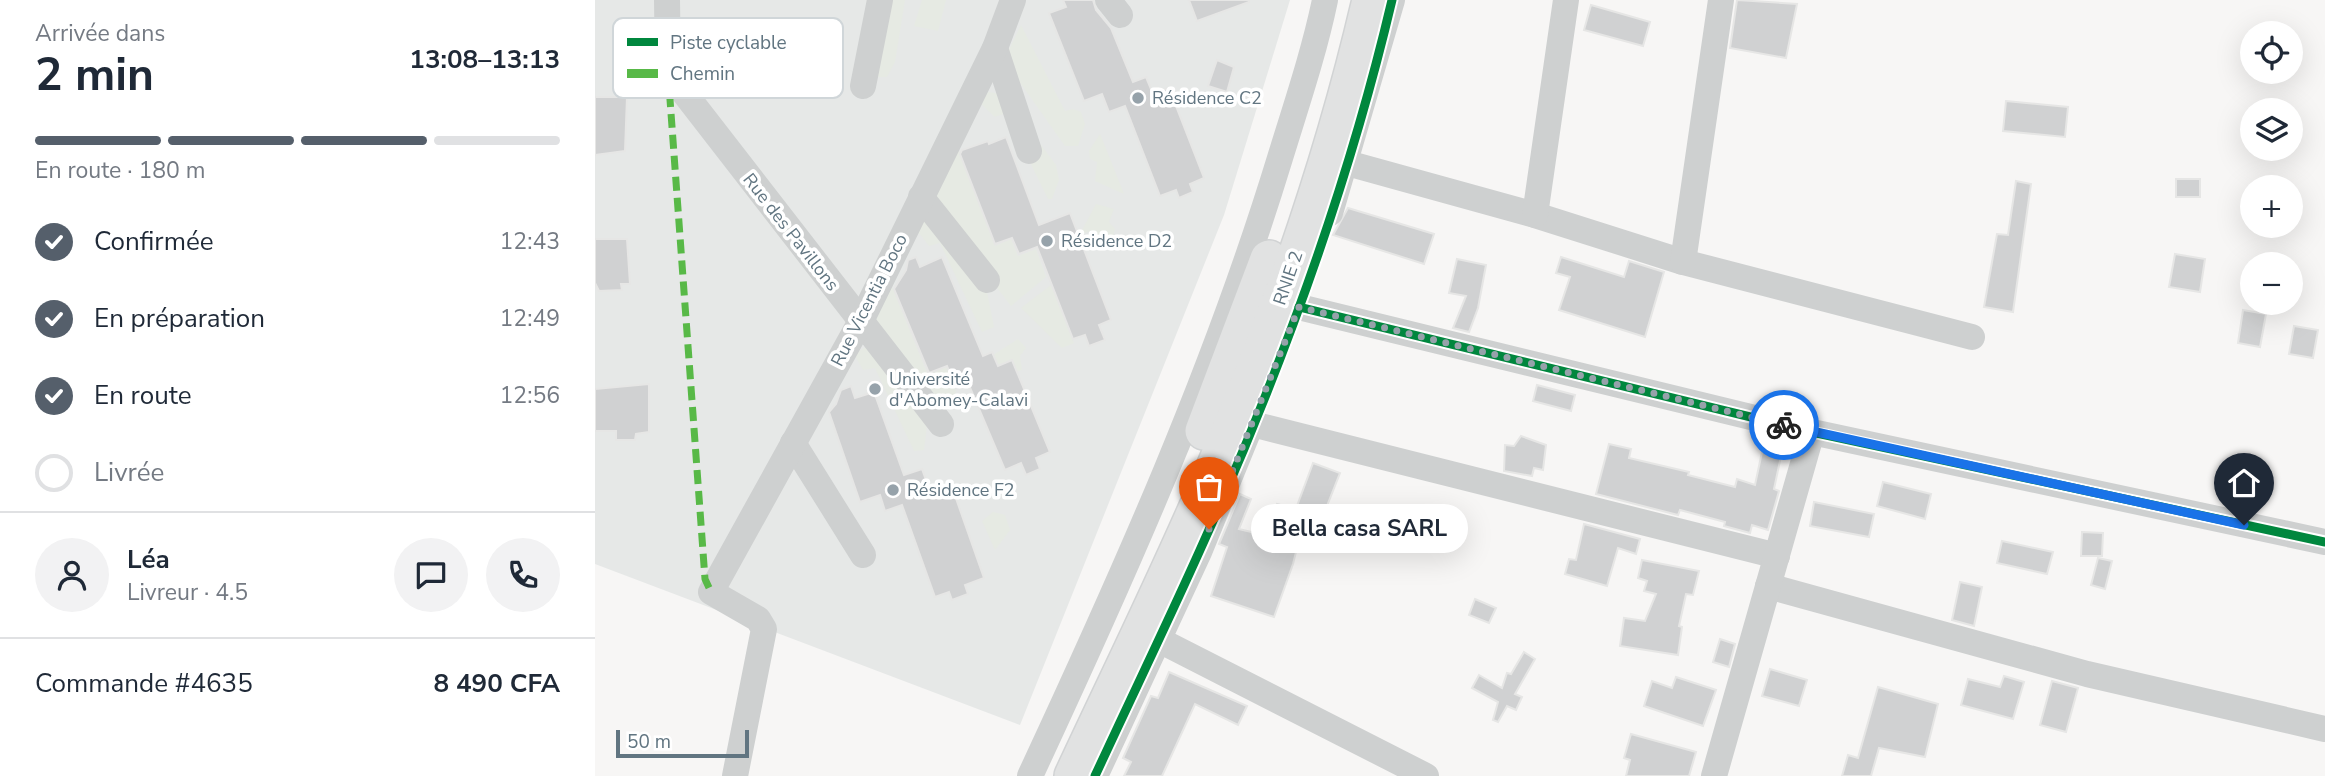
<!DOCTYPE html>
<html lang="fr">
<head>
<meta charset="utf-8">
<style>
  :root { --surface:#fff; --page:#f2f2f3; --text:#1f2937; --muted:#747a83; --line:#e0e1e3; --accent:#555f6b }
  body { margin:0; font-family:"Nunito Sans",sans-serif; background:var(--page); color:var(--text); height:100vh; display:flex; flex-direction:column; font-size:26px; white-space:nowrap }
  * { box-sizing:border-box; margin:0 }
  p { font-size:23px; color:var(--muted) }
  .icon { flex:none; width:38px; height:38px; fill:none; stroke:currentColor; stroke-width:2; stroke-linecap:round; stroke-linejoin:round }
  .map { position:relative; flex:1; overflow:hidden }
  .drawer { display:flex; flex-direction:column; background:var(--surface); width:595px }
  .drawer>* { flex:none }
  .buttons { position:absolute; left:1645px; top:21px; display:grid; gap:14px }
  .buttons a { display:grid; place-items:center; width:63px; height:63px; border-radius:50%; background:var(--surface); box-shadow:0 7px 28px #0002; font-size:35px }
  .scale { position:absolute; left:21px; bottom:18px; width:133px; box-sizing:border-box; padding-left:7px; border:4px solid #617581; border-top:0; font-size:19px; line-height:24px; white-space:nowrap; color:#617581; -webkit-text-stroke:5px #fff; paint-order:stroke }
  .pin { position:absolute; display:grid; place-items:center; width:60px; height:60px; color:#fff; margin:-72px -30px; border-radius:50% 50% 50% 0; rotate:-45deg; box-shadow:0 0 7px #0007 }
  .pin .icon { rotate:45deg }
  .courier { position:absolute; display:grid; place-items:center; width:70px; height:70px; margin:-35px; border:5px solid #1a73e8; border-radius:50%; background:#fff; color:#222; box-shadow:0 2px 9px #0007 }
  .bubble { position:absolute; height:49px; border-radius:24px; background:var(--surface); box-shadow:0 7px 28px #0002; font-size:23px; font-weight:700; line-height:49px; text-align:center }
  .head em { font-style:normal; font-weight:700 }
  .head div { display:flex; flex-direction:column-reverse }
  .head { display:flex; align-items:center; justify-content:space-between; height:119px; padding:0 35px }
  h1 { font-size:46px; font-weight:700; line-height:52px }
  .bar { display:grid; grid-template-columns:repeat(4,1fr); gap:10px 7px; align-content:center; height:84px; padding:0 35px }
  .bar i { height:9px; border-radius:5px; background:var(--line) }
  .bar .current { background:var(--accent) }
  .bar p { grid-column:span 4 }
  .line { display:flex; align-items:center; gap:18px; padding:0 35px; border-top:2px solid var(--line) }
  .line div { flex:1 }
  .round { display:grid; place-items:center; flex:none; width:74px; height:74px; border-radius:37px; background:var(--page) }
  ol { padding:0 35px; list-style:none }
  li { display:flex; align-items:center; gap:21px; height:77px }
  li p { margin-inline-start:auto }
  li .icon { padding:7px; border-radius:50%; background:var(--accent); color:#fff; stroke-width:4 }
  li:last-child { color:var(--muted) }
  li i { width:38px; height:38px; border:4px solid var(--line); border-radius:50% }
  main { display:flex; flex:1; min-height:0 }
  .map>svg:first-child { display:block }
  .built { fill:#e6e8e7 }
  .green { fill:#e6eae3 }
  .building { fill:#d0d1d2; stroke:#e6e6e5; stroke-width:2 }
  .lines { fill:none; stroke-linecap:round; stroke-linejoin:round }
  .highway-casing { stroke:#d1d3d4; stroke-width:40 }
  .minor { stroke:#ced0d0; stroke-width:26 }
  .highway { stroke:#e1e2e2; stroke-width:37 }
  .quiet { stroke:#58b947; stroke-width:7; stroke-dasharray:14 7; stroke-linecap:butt }
  .cycleway-casing { stroke:#fff; stroke-width:13 }
  .cycleway { stroke:#00873e; stroke-width:9 }
  .done { stroke:#96a2aa; stroke-width:7; stroke-dasharray:0 12.6 }
  .route { stroke:#1a73e8; stroke-width:9 }
  .poi-dot { fill:#96a2aa; stroke:#fff; stroke-width:2.5 }
  .labels { text-anchor:middle; stroke-width:7; stroke-linejoin:round; paint-order:stroke }
  .poi-label { font-size:18px; fill:#617581; stroke:#fff; text-anchor:start }
  .street-label { font-size:18px; fill:#617581; stroke:#fff }
  .key { fill:#fff; stroke:#d0d6d9; stroke-width:2 }
  .key-label { font-size:19px; fill:#617581 }
</style>
</head>
<body>
<main>
<section class="drawer">
<div class="head"><div><h1>2 min</h1><p>Arrivée dans</p></div><em>13:08–13:13</em></div>
<div class="bar"><i class="current"></i><i class="current"></i><i class="current"></i><i></i><p>En route · 180 m</p></div>
<ol>
<li><svg class="icon" aria-label="check" viewBox="0 0 24 24"><path d="M5 12l5 5 9-10"/></svg>Confirmée<p>12:43</p></li>
<li><svg class="icon" aria-label="check" viewBox="0 0 24 24"><path d="M5 12l5 5 9-10"/></svg>En préparation<p>12:49</p></li>
<li><svg class="icon" aria-label="check" viewBox="0 0 24 24"><path d="M5 12l5 5 9-10"/></svg>En route<p>12:56</p></li>
<li><i></i>Livrée</li>
</ol>
<div class="line" style="height:126px"><a class="round"><svg class="icon" aria-label="person" viewBox="0 0 24 24"><circle cx="12" cy="8" r="4"/><path d="M4 21q1-7 8-7t8 7"/></svg></a><div><b>Léa</b><p>Livreur · 4.5</p></div><a class="round"><svg class="icon" aria-label="chat" viewBox="0 0 24 24"><path d="M4 5h16v11H9l-5 4z"/></svg></a><a class="round"><svg class="icon" aria-label="phone" viewBox="0 0 24 24"><path d="M5 4h4l2 5-3 2q2 4 5 5l2-3 5 2v4C11 20 4 13 5 4z"/></svg></a></div>
<div class="line" style="height:91px"><div>Commande #4635</div><b>8 490 CFA</b></div>
</section>
<div class="map">
<svg width="1730" height="776" viewBox="0 0 1730 776">
  <rect width="100%" height="100%" fill="#f7f6f5"/>
  <!-- built -->
  <path class="built" d="M0,0h695l-66,215 -204,510 -425,-161z"/>
  <!-- green -->
  <g class="green">
    <path d="M290,0h20l-10,62 -8,15h-14z"/>
    <path d="M327,0h24l-8,31 -24,-5z"/>
    <path d="M426,25l44,86 8,-2 8,3 4,12 -7,22h-13l-61,-86z"/>
    <path d="M393,92l15,2 53,71 3,15 -7,19h-4l-42,-86 -11,4 -15,-14z"/>
    <path d="M505,134l24,60 -29,-13 2,-19 -7,-3 -1,-8z"/>
    <path d="M363,148l37,98 16,-7 7,17 18,-7 10,28 -35,29 -82,-106z"/>
    <path d="M501,204l18,5 -5,13 6,7 -3,12h-17l-3,-10 -12,3z"/>
    <path d="M331,210l60,77 8,40 -12,5 -42,-89 -11,3 -9,-12 -8,-1z"/>
    <path d="M293,277l40,98 18,-8 10,24 -1,7 -19,2 -67,-85z"/>
    <path d="M456,285l23,58 -12,5 -41,-40z"/>
    <path d="M423,339l8,9 -6,8 2,14 -21,5 -11,-18z"/>
    <path d="M271,347l61,78 -3,25 -10,1 -39,-83 -12,2 -9,-16z"/>
    <path d="M398,512l12,3 5,15 -15,20 -13,-29z"/>
  </g>
  <!-- building -->
  <g class="building">
    <path d="M468,0h30l3,10 15,18 22,54 13,-5 7,17 16,-6 35,90 -14,6 3,8 -14,6 -3,-8 -16,6 -35,-90 -16,6 -7,-18 -18,7 -35,-88 17,-6z"/>
    <path d="M594,0h60v2l-52,19z"/>
    <path d="M1142,0l60,4 -11,54 -56,-10z"/>
    <path d="M996,5l59,17 -7,24 -59,-16z"/>
    <path d="M622,60l17,7 -7,25 -19,-6z"/>
    <path d="M0,97h32l-2,54 -30,4z"/>
    <path d="M1411,101l62,6 -3,30 -62,-6z"/>
    <path d="M411,137l33,88 31,-12 41,107 -12,5 6,15 -16,6 -4,-11 -12,4 -36,-92 -18,7 -7,-16 -17,6 -35,-90 2,-4 26,-9 1,3z"/>
    <rect x="1581" y="179" width="24" height="18"/>
    <path d="M1421,181l15,3 -18,128 -29,-5 13,-73 11,1z"/>
    <path d="M753,208l86,26 -10,30 -91,-29z"/>
    <path d="M0,239h32l3,45h-9l1,6 -23,1 -4,-8z"/>
    <path d="M1580,254l30,5 -5,33 -31,-5z"/>
    <path d="M321,257l4,10 22,-10 41,99 9,-4 6,14 14,-6 38,92 -14,6 4,11 -14,6 -5,-12 -16,7 -39,-92 -12,5 -7,-17 -18,7 -35,-84 12,-19 2,-10z"/>
    <path d="M966,257l63,20 5,-16 35,11 -19,65 -86,-27 11,-33 -14,-4z"/>
    <path d="M862,259l29,6 -8,43 -9,24 -16,-4 13,-32 -17,-3z"/>
    <path d="M1648,310l23,4 -6,33 -22,-4z"/>
    <path d="M1699,326l24,4 -5,28 -24,-4z"/>
    <path d="M54,384v48l-13,2 -1,6h-19v-9h-21v-42z"/>
    <path d="M942,385l38,10 -4,16 -38,-10z"/>
    <path d="M256,386l4,12 19,-6 30,83 18,-6 9,25 21,-7 32,91 -19,7 3,9 -16,6 -3,-8 -14,5 -33,-92 -17,6 -5,-16 -20,7 -31,-90 7,-8 5,-14z"/>
    <path d="M926,436l25,9 -3,25 -9,-2 -2,8 -28,-5 1,-26 9,1z"/>
    <path d="M1014,444l22,5 -2,9 60,14 -1,3 47,12 2,-8 18,6 7,-33 19,4 -7,33 5,2 -11,39 -16,-5 -2,8 -26,-7 1,-4 -45,-12 -2,5 -82,-21z"/>
    <path d="M718,463l27,10 -17,43 -26,-10z"/>
    <path d="M1288,482l48,12 -6,25 -48,-13z"/>
    <path d="M645,494l11,5 -12,30 29,7 9,-32 26,7 -9,32 4,1 -5,20 -19,53 -63,-21 16,-49 -8,-3z"/>
    <path d="M1219,502l60,12 -5,23 -59,-11z"/>
    <path d="M989,524l56,15 -4,15 -18,-6 -11,38 -42,-12 4,-15 7,1z"/>
    <path d="M1487,532l21,1 -1,23h-21z"/>
    <path d="M1407,541l51,11 -6,22 -50,-11z"/>
    <path d="M1503,558l14,3 -7,28 -14,-4z"/>
    <path d="M1047,560l57,11 -6,24 -7,-1 -7,32 3,1 -4,28 -58,-9 4,-28 21,3 11,-27 -12,-3 3,-10 -9,-3z"/>
    <path d="M1365,582l22,5 -8,39 -22,-6z"/>
    <path d="M880,599l21,9 -7,15 -20,-8z"/>
    <path d="M1125,639l15,5 -6,23 -16,-5z"/>
    <path d="M929,652l11,7 -20,35 7,3 -6,13 -9,-4 -9,16 -5,-2 5,-18 -26,-14 7,-13 23,13 5,-15 4,1z"/>
    <path d="M1175,669l37,11 -8,26 -37,-10z"/>
    <path d="M574,672l78,34 -9,19 -43,-21 -33,72h-38l7,-14 -8,-4 28,-62 7,2z"/>
    <path d="M1409,676l20,6 -11,37 -52,-14 7,-26 32,8z"/>
    <path d="M1081,677l40,13 -13,36 -59,-20 8,-25 20,7z"/>
    <path d="M1457,681l26,7 -12,44 -26,-7z"/>
    <path d="M1283,687l60,17 -13,53 -46,-9 -8,28h-29l6,-21 10,3z"/>
    <path d="M1036,734l65,18 -7,24h-63l4,-16 -6,-2z"/>
  </g>
  <g class="lines">
    <defs>
      <g id="highway">
        <path d="M609,431l65,-172"/>
        <path d="M478,776c46,-99 95,-198 138,-299 66,-154 122,-313 160,-477"/>
      </g>
    </defs>
    <!-- highway casing -->
    <use href="#highway" class="highway-casing"/>
    <!-- minor -->
    <g class="minor">
      <path d="M72,0l1,72 273,352"/>
      <path d="M513,0l12,15"/>
      <path d="M400,48l34,103"/>
      <path d="M268,86l17,-86"/>
      <path d="M752,163l188,52 148,47 289,75"/>
      <path d="M326,197l66,83"/>
      <path d="M735,213l62,-213"/>
      <path d="M940,215l31,-215"/>
      <path d="M1088,262l38,-262"/>
      <path d="M704,307l513,125 513,110"/>
      <path d="M657,424l525,132"/>
      <path d="M198,443l70,112"/>
      <path d="M1173,586l319,88 238,55"/>
      <path d="M562,639l269,137"/>
      <path d="M140,776l29,-147 -6,-10 -47,-27 150,-271 134,-273 18,-48"/>
      <path d="M435,776c94,-202 185,-405 250,-618 16,-52 34,-105 45,-158"/>
      <path d="M500,776l104,-224 49,-120"/>
      <path d="M1119,776l98,-344"/>
    </g>
    <!-- highway -->
    <use href="#highway" class="highway"/>
    <!-- quiet -->
    <path class="quiet" d="M73,72l37,507 6,13"/>
    <defs>
      <g id="cycleway">
        <path d="M704,307l513,125 513,110"/>
        <path d="M500,776c35,-76 71,-150 105,-226 79,-175 148,-363 192,-550"/>
      </g>
    </defs>
    <!-- cycleway casing -->
    <use href="#cycleway" class="cycleway-casing"/>
    <!-- cycleway -->
    <use href="#cycleway" class="cycleway"/>
  </g>
  <g class="lines">
    <!-- done -->
    <path class="done" d="M614,529l90,-222 485,118"/>
    <!-- route -->
    <path class="route" d="M1189,425l460,100"/>
  </g>
  <!-- markers -->
  <g class="poi-dot">
    <circle cx="543" cy="98" r="7"/>
    <circle cx="452" cy="241" r="7"/>
    <circle cx="280" cy="389" r="7"/>
    <circle cx="298" cy="490" r="7"/>
  </g>
  <g class="labels">
    <!-- poi labels -->
    <g class="poi-label">
      <text x="557" y="104">Résidence C2</text>
      <text x="466" y="247">Résidence D2</text>
      <text x="294" y="385">Université<tspan x="294" dy="21">d'Abomey-Calavi</tspan></text>
      <text x="312" y="496">Résidence F2</text>
    </g>
    <!-- street labels -->
    <g class="street-label">
      <text transform="translate(196 232) rotate(52)" y="6">Rue des Pavillons</text>
      <text transform="translate(693 278) rotate(-71)" y="6">RNIE 2</text>
      <text transform="translate(274 300) rotate(-63)" y="6">Rue Vicentia Boco</text>
    </g>
  </g>
  <!-- legend -->
  <rect x="18" y="18" width="230" height="80" rx="10" class="key"/>
  <rect x="32" y="38" width="31" height="8" fill="#00873e"/>
  <rect x="32" y="69" width="31" height="9" fill="#58b947"/>
  <g class="key-label">
    <text x="75" y="49">Piste cyclable</text>
    <text x="75" y="80">Chemin</text>
  </g>
</svg>
<div class="buttons">
<a><svg class="icon" aria-label="locate" viewBox="0 0 24 24"><circle cx="12" cy="12" r="6"/><path d="M12 2v4M12 18v4M2 12h4M18 12h4"/></svg></a>
<a><svg class="icon" aria-label="layers" viewBox="0 0 24 24"><path d="M12 4l9 5-9 5-9-5zM3 14l9 5 9-5"/></svg></a>
<a>+</a>
<a>−</a>
</div>
<div class="scale">50 m</div>
<div class="pin" style="left:614px;top:529px;background:#ea580c"><svg class="icon" aria-label="bag" viewBox="0 0 24 24"><path d="M5 8h14l-1 12H6zM9 8a3 3 0 0 1 6 0"/></svg></div>
<div class="pin" style="left:1649px;top:525px;background:#1f2937"><svg class="icon" aria-label="home" viewBox="0 0 24 24"><path d="M3 11l9-7 9 7M6 9v11h12V9"/></svg></div>
<div class="courier" style="left:1189px;top:425px"><svg class="icon" aria-label="bike" viewBox="0 0 24 24"><circle cx="6" cy="16" r="4"/><circle cx="18" cy="16" r="4"/><path d="M6 16l4-8h5l3 8M10 8l3 8H6M13 5h3"/></svg></div>
<div class="bubble" style="left:656px;top:504px;width:217px">Bella casa SARL</div>
</div>
</main>
</body>
</html>
